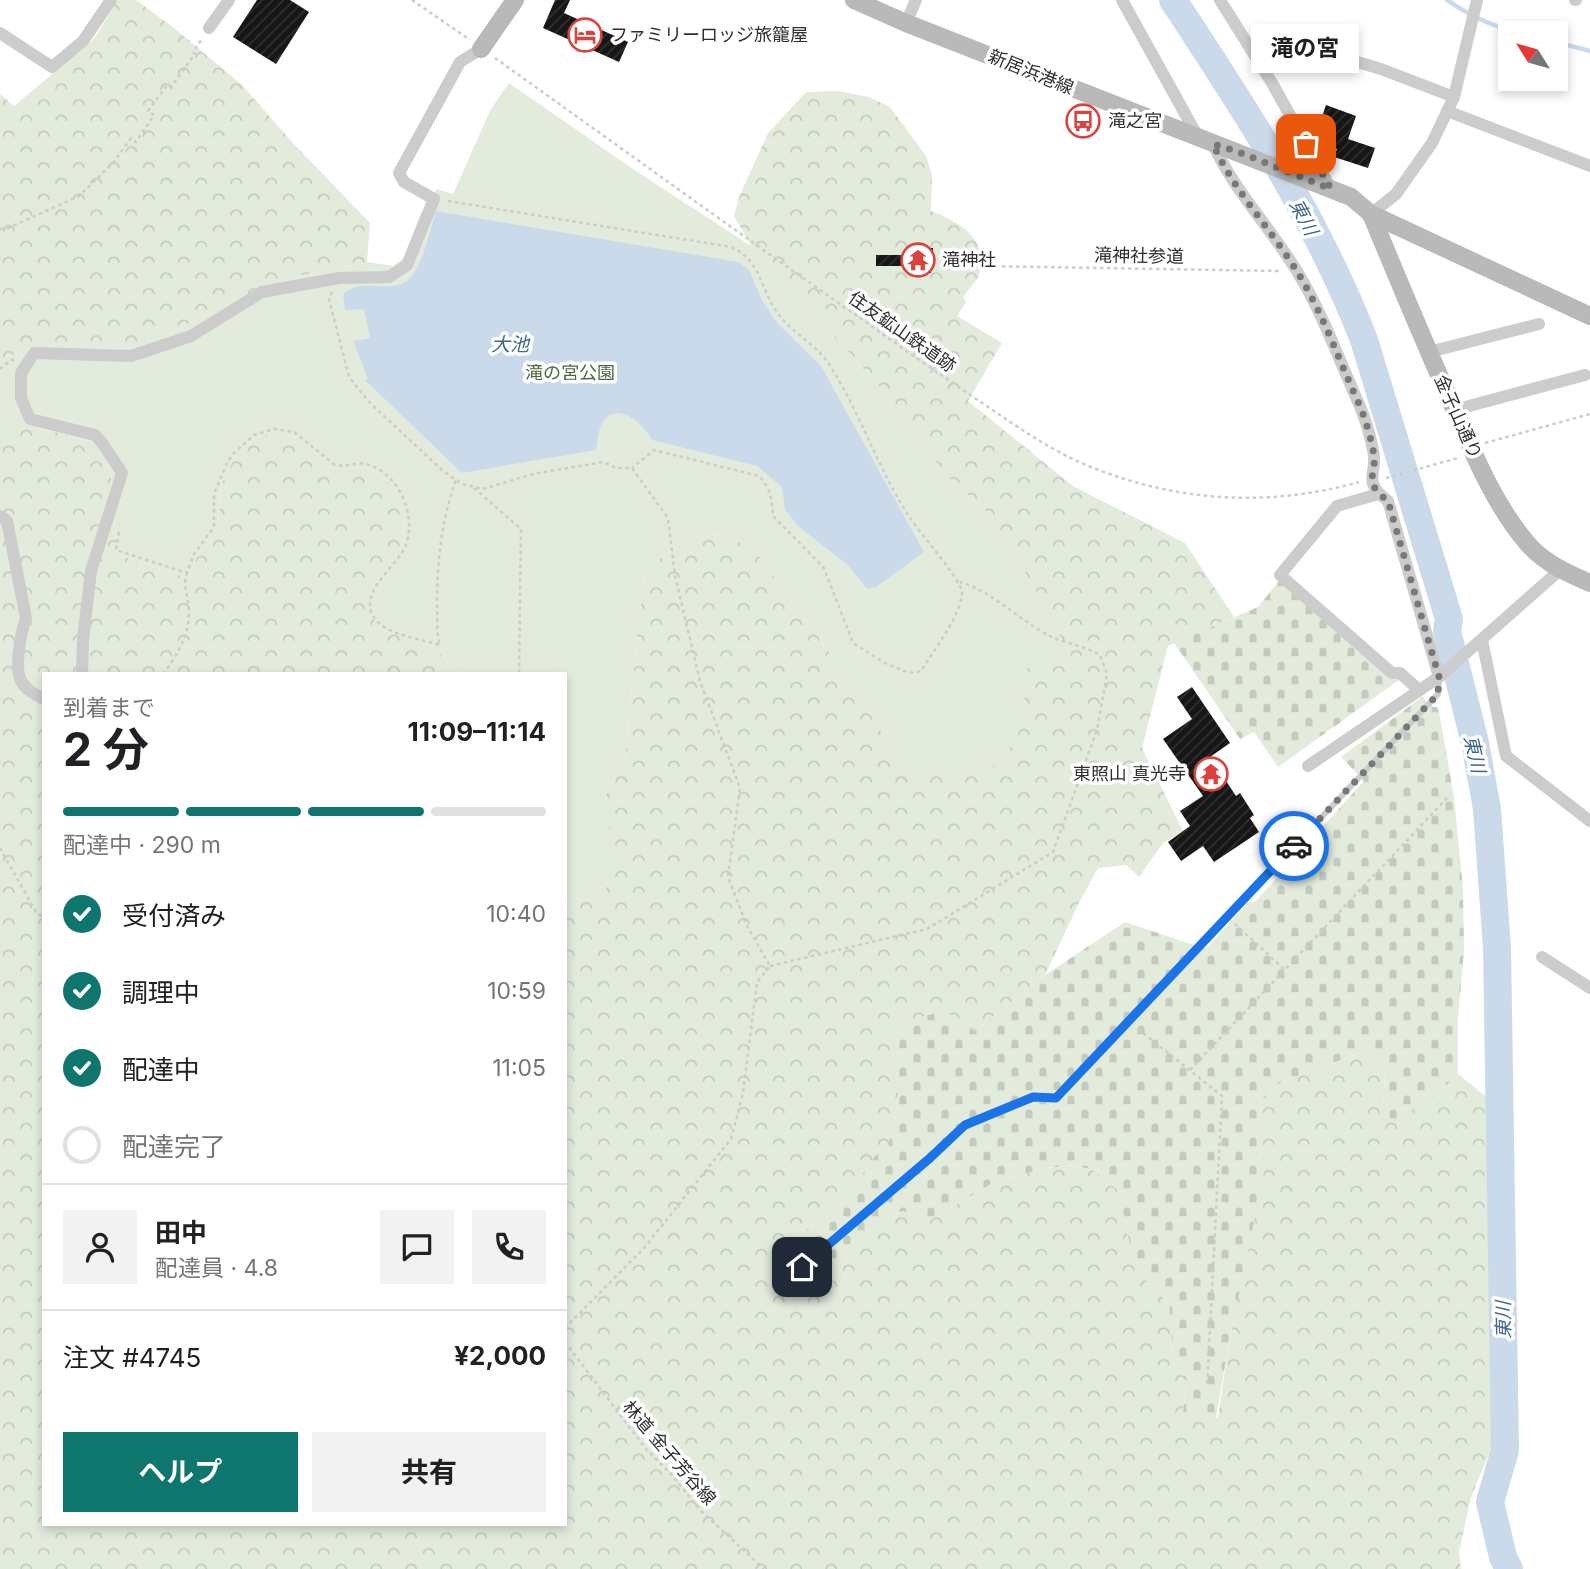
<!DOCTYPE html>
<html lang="ja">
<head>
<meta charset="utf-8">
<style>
  :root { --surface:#fff; --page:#f2f2f2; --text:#202124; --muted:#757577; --line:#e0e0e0; --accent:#0f766e }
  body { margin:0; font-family:Inter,"Noto Sans JP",sans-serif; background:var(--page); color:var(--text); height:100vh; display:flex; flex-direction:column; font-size:26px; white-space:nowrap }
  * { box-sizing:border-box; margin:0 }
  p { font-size:23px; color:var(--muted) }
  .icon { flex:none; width:38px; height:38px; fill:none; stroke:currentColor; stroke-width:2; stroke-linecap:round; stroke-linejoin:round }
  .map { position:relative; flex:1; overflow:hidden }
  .sheet { position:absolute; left:42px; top:672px; width:525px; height:854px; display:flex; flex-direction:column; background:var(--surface); border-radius:0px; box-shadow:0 4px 10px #0003 }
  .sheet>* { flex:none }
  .needle { width:46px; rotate:307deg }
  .fabs { position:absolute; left:1498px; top:21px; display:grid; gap:14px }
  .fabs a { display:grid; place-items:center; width:70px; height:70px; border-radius:0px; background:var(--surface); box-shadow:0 4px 10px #0003; font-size:35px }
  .pin { position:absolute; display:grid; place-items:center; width:60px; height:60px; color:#fff; margin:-30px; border-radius:14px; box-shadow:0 4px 10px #0006 }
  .courier { position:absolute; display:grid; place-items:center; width:70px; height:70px; margin:-35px; border:5px solid #1a73e8; border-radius:50%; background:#fff; color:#222; box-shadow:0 2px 9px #0007 }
  .bubble { position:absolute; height:49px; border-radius:0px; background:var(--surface); box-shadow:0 4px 10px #0003; font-size:23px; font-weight:700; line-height:49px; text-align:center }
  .headline em { font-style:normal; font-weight:700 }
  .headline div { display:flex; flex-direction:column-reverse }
  .headline { display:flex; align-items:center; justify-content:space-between; height:119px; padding:0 21px }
  h1 { font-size:46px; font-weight:700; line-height:52px }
  .bar { display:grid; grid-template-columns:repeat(4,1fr); gap:10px 7px; align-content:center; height:84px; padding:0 21px }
  .bar i { height:9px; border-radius:5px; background:var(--line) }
  .bar .selected { background:var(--accent) }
  .bar p { grid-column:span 4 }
  .line { display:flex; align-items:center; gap:18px; padding:0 21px; border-top:2px solid var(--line) }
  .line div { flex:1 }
  .round { display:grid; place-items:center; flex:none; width:74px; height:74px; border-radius:0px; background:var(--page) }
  ol { padding:0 21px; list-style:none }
  li { display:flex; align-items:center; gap:21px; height:77px }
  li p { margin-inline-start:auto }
  li .icon { padding:7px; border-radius:50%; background:var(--accent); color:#fff; stroke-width:4 }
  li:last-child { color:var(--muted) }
  li i { width:38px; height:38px; border:4px solid var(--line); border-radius:50% }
  .action { display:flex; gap:14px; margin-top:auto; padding:14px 21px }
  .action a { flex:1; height:80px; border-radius:0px; background:var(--accent); color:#fff; font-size:28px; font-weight:700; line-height:80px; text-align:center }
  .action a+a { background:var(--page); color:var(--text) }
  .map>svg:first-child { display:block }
  .forest { fill:url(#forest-crowns) }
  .cemetery { fill:url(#cemetery-stones) }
  .park { fill:#e3ebdd }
  .water { fill:#cbdaea }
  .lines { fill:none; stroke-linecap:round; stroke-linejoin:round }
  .stream { stroke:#cbdaea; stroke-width:4.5 }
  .river { stroke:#cbdaea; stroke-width:28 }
  .building { fill:url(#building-hatch) }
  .path { stroke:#ccc; stroke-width:2.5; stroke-dasharray:3.5 3.5; stroke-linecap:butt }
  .lane { stroke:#ccc; stroke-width:6 }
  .street { stroke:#ccc; stroke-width:12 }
  .secondary { stroke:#b9b9b9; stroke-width:18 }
  .done { stroke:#787878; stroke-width:7; stroke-dasharray:0 12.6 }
  .route { stroke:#1a73e8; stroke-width:9 }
  .labels { text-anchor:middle; stroke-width:7; stroke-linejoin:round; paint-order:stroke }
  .poi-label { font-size:18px; fill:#2f2f2f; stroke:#fff; text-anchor:start }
  .street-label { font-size:18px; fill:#2f2f2f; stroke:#fff }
  .park-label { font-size:18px; fill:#4d683f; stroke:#fff }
  .water-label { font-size:19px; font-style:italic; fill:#41678c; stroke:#fff }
</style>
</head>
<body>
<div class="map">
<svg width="1590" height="1569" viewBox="0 0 1590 1569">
  <defs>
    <pattern id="forest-crowns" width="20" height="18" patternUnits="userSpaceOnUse" patternTransform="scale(1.75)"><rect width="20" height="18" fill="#e3ebdd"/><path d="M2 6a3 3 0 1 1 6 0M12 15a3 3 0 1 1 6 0" fill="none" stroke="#c3cabe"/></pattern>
    <pattern id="cemetery-stones" width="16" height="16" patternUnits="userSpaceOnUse" patternTransform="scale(1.75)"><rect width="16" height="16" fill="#e3ebdd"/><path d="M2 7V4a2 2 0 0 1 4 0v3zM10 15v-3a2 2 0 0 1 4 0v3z" fill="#c3cabe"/></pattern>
    <pattern id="building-hatch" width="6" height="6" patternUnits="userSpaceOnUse" patternTransform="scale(1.75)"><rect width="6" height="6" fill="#161616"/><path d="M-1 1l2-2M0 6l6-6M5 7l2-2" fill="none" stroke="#303030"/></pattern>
  </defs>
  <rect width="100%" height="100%" fill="#fff"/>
  <!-- forest -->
  <g class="forest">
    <path d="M118,0h18l38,28 68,57 51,58 77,80 -3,39 -64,13 -66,23 -92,48 -38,4 -78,-1 -4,6c-11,-3 -17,1 -25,9v-270l14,12 80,-67z"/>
    <path d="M838,91l31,6 21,10 36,49 6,18 -1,37c27,10 60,29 48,63 -2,8 -11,16 -16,23l3,5 -9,14 45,27 -34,58 105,85 112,57 49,74 -66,29 -26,102 41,83 -20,12 -24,34 -13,-12 -28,3 -19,35 -34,72 -70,56 -13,-4 -70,22 6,34v18l-10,47 -13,8 -37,53 -32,21 -10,23 -14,22 5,11 12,9 55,-54 48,-30 28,9 66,-39 51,-13 27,-3 19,5 25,20 12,55 18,38 21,20 5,66 13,11 -4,32 35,6 10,-70 37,-185 -7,-15 -2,-14 6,-33 19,-19 84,-31 20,22 -2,34 54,-13 21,-20 36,29 -2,179 2,160 -23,55 -12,55 2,17h-1461v-1146h22l71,19c19,18 23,38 14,62l8,24 4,27 71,24 7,-23 20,-22 5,-51 16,-32 25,-17 37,4 30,29 18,3 19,-3 26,18 11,31 -1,28 -34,49 11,36 54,18 25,27h-415v850h521v-627l36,4 12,-34 -8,-70 20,-37 13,-137 8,-55 53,-36 29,5 26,12 79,108 72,111 124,-55 -7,-20 3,-25 50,-4 -62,-114 -24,-36 -48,-43 -34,-54 -156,-171 -17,-30 5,-19 29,-64 38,-41z"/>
  </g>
  <!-- cemetery -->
  <g class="cemetery">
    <path d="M1279,581l123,97 -124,89 -24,-35 -14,7 -66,-96 84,-36z"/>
    <path d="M1422,697l11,10h4l2,5 15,85 9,92 1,62 -6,66v57l-21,20 -44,28 -10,-15 2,-34 -20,-22 -84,31 -19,19 -6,33 2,14 8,15 -38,185 -12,70 -33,-5 4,-32 -13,-12 -5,-66 -21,-20 -18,-38 -12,-55 -25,-20 -19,-5 -27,3 -51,13 -66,39 -28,-9 -48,30 -55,54 -12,-9 -5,-12 14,-21 10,-23 32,-21 37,-53 13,-8 10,-47v-18l-6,-34 4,-27 51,-11 15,16 13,4 70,-56 80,-53 81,27 42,-46 8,-2 108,-120 -23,-24z"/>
  </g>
  <!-- park -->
  <path class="park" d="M509,83l124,86 118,77 156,171 34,54 48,43 24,36 62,114 -50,5 -3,24 7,20 -26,49 -40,16 -58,-10 -72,-111 -79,-108 -26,-12 -29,-5 -53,36 -8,55 -13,137 -20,37 9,70 -13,34 -36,-4v-223h-106l-25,-27 -54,-18 -12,-18 1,-18 34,-49 1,-28 -11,-31 -26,-18 -19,3 -18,-3 -30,-29 -37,-4 -25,17 -16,32 -5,51 -20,22 -7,23 -71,-24 -4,-27 -8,-24c9,-24 5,-44 -14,-62l-71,-19h-22v-59c8,-8 14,-12 25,-9l9,-8 73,3 38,-4 92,-48 66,-23 64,-13 26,4 10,-7 18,-46 16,-24 16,5 38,-85z"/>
  <!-- water -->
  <path class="water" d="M436,211l302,51 11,8 13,30 15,23 44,43 103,186 -48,35 -9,2 -19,-24 -49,-38 -14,-17 -3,-23 -25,-21 -105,-26c-7,-15 -35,-41 -49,-18 -5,7 -5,19 -7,28l-134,23 -97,-93 3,-1 -15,-38 17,-3 -6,-29 -19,1 -2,-15c18,-20 49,2 67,-17 13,-13 20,-49 26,-67z"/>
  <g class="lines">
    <!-- stream -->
    <g class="stream">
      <path d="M1447,0c23,16 46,27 74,33"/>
      <path d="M1556,42l34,9"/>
    </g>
    <!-- river -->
    <path class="river" d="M1173,0c71,108 144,218 191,340l85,279 -2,12 28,112 12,66 10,139 8,502 -15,52 13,55 6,12"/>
  </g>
  <!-- building -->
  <g class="building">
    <path d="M257,0h33l19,12 -33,52 -43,-27z"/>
    <path d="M555,0h15l-6,13 64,29 -9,20 -76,-34z"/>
    <path d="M1326,105l30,11 -8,23 27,9 -7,20 -34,-11 3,-8 -23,-8z"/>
    <path d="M917,248h16l-2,25h-16l1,-7h-40v-11h41z"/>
    <path d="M1192,687l38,56 -20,14 26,39 4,-3 14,22 -4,3 9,14 -45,30 -11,-16 -22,15 -13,-19 22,-16 -10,-15 23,-15 -40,-57 29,-20 -15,-22z"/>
  </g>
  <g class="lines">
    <!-- path -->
    <g class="path">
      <path d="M412,0l58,40"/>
      <path d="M495,58c126,90 252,181 379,270 38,27 77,54 117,81 34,23 66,45 105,60 85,33 175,38 263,13"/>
      <path d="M448,201l283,46c31,13 29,44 48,68 15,19 39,31 52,52 30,48 48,104 79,151 10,15 50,61 52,73 2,20 -30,62 -41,80l-7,2 -10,-2 -19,-8 -32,-20 -29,-75 -51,-52c-1,-16 -2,-28 -14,-40l-105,-26 -22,18"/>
      <path d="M0,229l8,-1 71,-32 35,-34 17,-24 5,4 18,-27 -6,-4 19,-26 4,2 24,-33 -2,-2 9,-13"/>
      <path d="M981,266l299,5"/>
      <path d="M332,292l-3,7 20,78 21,26 73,68 19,13 21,5 50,-15 71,-12 12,6h16l36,50 7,58 25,105 40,107 -12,89 19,49 23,40 -13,16 -14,111 -12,46 -87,109 -79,80"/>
      <path d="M0,369l11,-9h3"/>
      <path d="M1485,443l105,-29"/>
      <path d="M1386,478l72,-20"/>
      <path d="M474,488l47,41 -2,145"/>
      <path d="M119,532l-3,18 71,23 7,-19 20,-27v-33l13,-31 6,-9 21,-19 20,-6 20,3 41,33c10,2 21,-3 31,-1 33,8 52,53 39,83 -10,22 -55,51 -25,77 12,11 44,16 60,21 -4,-12 -2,-26 -3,-39 0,-44 4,-84 19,-126"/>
      <path d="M163,674c14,-18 26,-39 26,-62 0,-13 -7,-27 -2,-39"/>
      <path d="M0,848l36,64 8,6"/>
      <path d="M1235,924l49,45"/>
      <path d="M770,966l157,-37 126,-77 44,-122 10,-56 -7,-19c-14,-8 -31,-11 -46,-17 -33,-15 -61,-47 -94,-56"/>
      <path d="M1138,1029l84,67 -15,291"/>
      <path d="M1190,1070l258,-273"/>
      <path d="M565,1342l81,107 25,25 30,37 63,58"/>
    </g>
    <!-- lane -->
    <path class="lane" d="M802,1267l128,-109 35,-33 68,-28 23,1 382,-404 1,-15"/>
    <!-- street -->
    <g class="street">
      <path d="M1122,0l76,137"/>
      <path d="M1220,0l52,83 59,106"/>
      <path d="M1575,0h1"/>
      <path d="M906,23l10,-23"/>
      <path d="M209,28l20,-28"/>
      <path d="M0,33l52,34 31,-26 28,-41"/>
      <path d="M1344,58l37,11 73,28"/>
      <path d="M1447,111l143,55"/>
      <path d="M1213,144c21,47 59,85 85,129 25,41 41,87 61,131 6,14 11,31 14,46 6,24 -13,30 15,51l51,176"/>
      <path d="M1371,214l25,-20 36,-51 22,-46 23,-97"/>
      <path d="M1429,352l110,-28"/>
      <path d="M1454,410l131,-35"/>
      <path d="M1378,494l-41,12 -57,69 112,98h8l19,17"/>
      <path d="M0,516l7,5 19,97c-5,14 -12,49 -5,63 5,9 14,14 23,18"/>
      <path d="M1482,640l24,116 84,65"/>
      <path d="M82,674l1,-35 8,-68 31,-98 -19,-29 -8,-9 -65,-16 -9,-21v-25l13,-20 97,3 60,-20 71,-44 77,-14 50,-1 18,-12 27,-66 -30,-17 -5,-9 61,-111 21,-13"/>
      <path d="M1308,766l131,-89 121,-107"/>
      <path d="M1542,957l48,31"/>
    </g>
    <!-- secondary -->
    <g class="secondary">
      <path d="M854,0l52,23 445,174 20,17 219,102"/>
      <path d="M481,49l34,-49"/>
      <path d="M1371,214c26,63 52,126 80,188 21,48 42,101 76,141 17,20 40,30 63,40"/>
    </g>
  </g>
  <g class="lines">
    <!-- done -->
    <path class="done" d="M1294,846l144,-152 1,-17 -51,-176c-28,-21 -9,-26 -15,-51 -3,-15 -8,-32 -14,-46 -20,-44 -36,-90 -61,-131 -27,-44 -64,-82 -85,-129l23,7 95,38 -25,-45"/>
    <!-- route -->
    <path class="route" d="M802,1267l128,-109 35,-33 68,-28 23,1 238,-252"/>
  </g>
  <!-- icons -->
  <defs>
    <symbol id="hotel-ring" viewBox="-11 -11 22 22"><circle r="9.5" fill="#fff" stroke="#db423c" stroke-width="1.5"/><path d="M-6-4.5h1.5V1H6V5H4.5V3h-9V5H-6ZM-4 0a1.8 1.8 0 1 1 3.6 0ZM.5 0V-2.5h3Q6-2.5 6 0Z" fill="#db423c"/></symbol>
    <symbol id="bus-ring" viewBox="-11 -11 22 22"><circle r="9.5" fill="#fff" stroke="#db423c" stroke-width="1.5"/><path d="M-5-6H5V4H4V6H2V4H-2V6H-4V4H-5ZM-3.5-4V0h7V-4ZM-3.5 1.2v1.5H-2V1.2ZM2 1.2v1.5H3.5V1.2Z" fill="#db423c"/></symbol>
    <symbol id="temple-ring" viewBox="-11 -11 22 22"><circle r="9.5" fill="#fff" stroke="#db423c" stroke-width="1.5"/><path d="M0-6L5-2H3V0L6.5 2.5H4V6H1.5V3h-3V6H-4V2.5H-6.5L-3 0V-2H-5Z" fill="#db423c"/></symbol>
  </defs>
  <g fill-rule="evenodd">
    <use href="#hotel-ring" x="566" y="16" width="38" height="38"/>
    <use href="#bus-ring" x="1064" y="102" width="38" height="38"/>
    <use href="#temple-ring" x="899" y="241" width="38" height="38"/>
    <use href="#temple-ring" x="1192" y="755" width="38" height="38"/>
  </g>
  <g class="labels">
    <!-- poi labels -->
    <g class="poi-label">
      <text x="610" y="41">ファミリーロッジ旅籠屋</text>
      <text x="1108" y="127">滝之宮</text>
      <text x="942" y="266">滝神社</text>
      <text x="1186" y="780" text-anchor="end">東照山 真光寺</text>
    </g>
    <!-- street labels -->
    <g class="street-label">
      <text transform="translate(1031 72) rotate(22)" y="6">新居浜港線</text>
      <text transform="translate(1139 256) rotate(1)" y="6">滝神社参道</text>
      <text transform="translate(902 332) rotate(35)" y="6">住友鉱山鉄道跡</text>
      <text transform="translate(1458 417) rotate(66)" y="6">金子山通り</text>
      <text transform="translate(669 1453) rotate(49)" y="6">林道 金子芳谷線</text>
    </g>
    <!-- park labels -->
    <g class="park-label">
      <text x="570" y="379">滝の宮公園</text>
    </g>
    <!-- water labels -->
    <g class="water-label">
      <text transform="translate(1304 217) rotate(62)" y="7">東川</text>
      <text x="510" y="351">大池</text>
      <text transform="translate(1475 754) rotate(77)" y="7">東川</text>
      <text transform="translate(1503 1320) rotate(-91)" y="7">東川</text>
    </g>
  </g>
</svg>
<div class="fabs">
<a><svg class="needle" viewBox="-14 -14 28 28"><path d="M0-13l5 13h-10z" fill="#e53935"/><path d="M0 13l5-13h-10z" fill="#757577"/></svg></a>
</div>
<div class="pin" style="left:1306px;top:144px;background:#ea580c"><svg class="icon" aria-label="bag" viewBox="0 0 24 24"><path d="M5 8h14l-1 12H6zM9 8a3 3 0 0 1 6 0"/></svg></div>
<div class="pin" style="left:802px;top:1267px;background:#1f2937"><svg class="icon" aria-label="home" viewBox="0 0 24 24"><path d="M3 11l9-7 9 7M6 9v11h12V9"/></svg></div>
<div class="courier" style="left:1294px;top:846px"><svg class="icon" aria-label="car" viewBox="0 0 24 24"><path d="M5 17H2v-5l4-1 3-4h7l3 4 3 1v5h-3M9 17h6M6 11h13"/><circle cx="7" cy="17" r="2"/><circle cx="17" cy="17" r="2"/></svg></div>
<div class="bubble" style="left:1251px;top:24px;width:108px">滝の宮</div>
<section class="sheet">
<div class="headline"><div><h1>2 分</h1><p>到着まで</p></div><em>11:09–11:14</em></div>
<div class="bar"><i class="selected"></i><i class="selected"></i><i class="selected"></i><i></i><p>配達中 · 290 m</p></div>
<ol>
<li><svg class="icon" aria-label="check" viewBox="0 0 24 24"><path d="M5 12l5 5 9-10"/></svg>受付済み<p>10:40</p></li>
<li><svg class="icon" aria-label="check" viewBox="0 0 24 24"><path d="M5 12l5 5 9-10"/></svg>調理中<p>10:59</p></li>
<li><svg class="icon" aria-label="check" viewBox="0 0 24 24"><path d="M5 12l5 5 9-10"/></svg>配達中<p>11:05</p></li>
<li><i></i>配達完了</li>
</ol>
<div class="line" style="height:126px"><a class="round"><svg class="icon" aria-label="person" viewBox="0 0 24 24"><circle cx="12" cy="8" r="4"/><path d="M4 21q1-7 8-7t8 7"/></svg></a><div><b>田中</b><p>配達員 · 4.8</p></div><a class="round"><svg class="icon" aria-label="chat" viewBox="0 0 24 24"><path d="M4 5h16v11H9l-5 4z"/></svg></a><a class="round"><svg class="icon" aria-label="phone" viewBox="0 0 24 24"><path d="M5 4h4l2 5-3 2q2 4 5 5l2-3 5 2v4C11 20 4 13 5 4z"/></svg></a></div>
<div class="line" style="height:91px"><div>注文 #4745</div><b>¥2,000</b></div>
<div class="action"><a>ヘルプ</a><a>共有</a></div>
</section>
</div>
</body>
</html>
